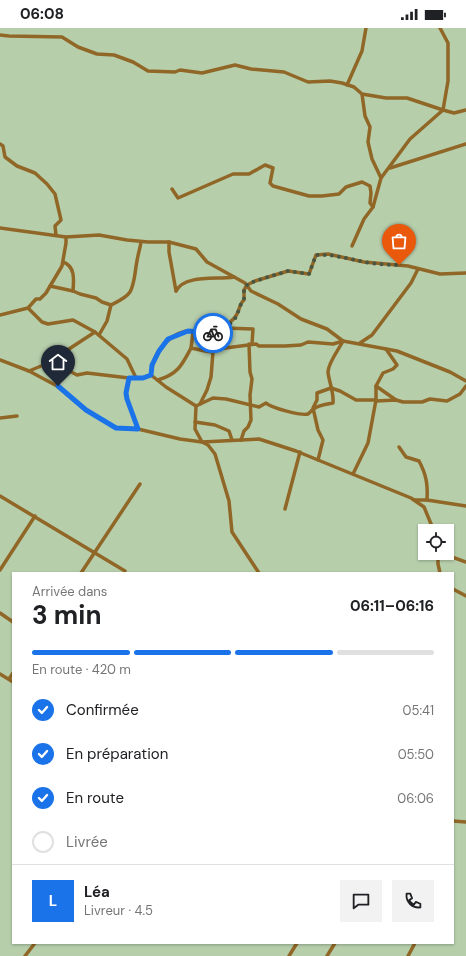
<!DOCTYPE html>
<html lang="fr">
<head>
<meta charset="utf-8">
<style>
  :root { --surface:#fff; --page:#f2f2f2; --text:#202124; --muted:#757577; --line:#e0e0e0; --accent:#1a73e8 }
  body { margin:0; font-family:"DM Sans",sans-serif; background:var(--page); color:var(--text); height:100vh; display:flex; flex-direction:column; font-size:15px; white-space:nowrap }
  * { box-sizing:border-box; margin:0 }
  p { font-size:13px; color:var(--muted) }
  .icon { flex:none; width:22px; height:22px; fill:none; stroke:currentColor; stroke-width:2; stroke-linecap:round; stroke-linejoin:round }
  .map { position:relative; flex:1; overflow:hidden }
  .side { position:absolute; left:12px; top:544px; width:442px; height:372px; display:flex; flex-direction:column; background:var(--surface); border-radius:0px; box-shadow:0 1px 3px #0004 }
  .side>* { flex:none }
  .controls { position:absolute; left:418px; top:496px; display:grid; gap:8px }
  .controls a { display:grid; place-items:center; width:36px; height:36px; border-radius:0px; background:var(--surface); box-shadow:0 1px 3px #0004; font-size:20px }
  .pin { position:absolute; display:grid; place-items:center; width:34px; height:34px; color:#fff; margin:-41px -17px; border-radius:50% 50% 50% 0; rotate:-45deg; box-shadow:0 0 4px #0007 }
  .pin .icon { rotate:45deg }
  .courier { position:absolute; display:grid; place-items:center; width:40px; height:40px; margin:-20px; border:3px solid #1a73e8; border-radius:50%; background:#fff; color:#222; box-shadow:0 1px 5px #0007 }
  .headline em { font-style:normal; font-weight:700 }
  .headline div { display:flex; flex-direction:column-reverse }
  .headline { display:flex; align-items:center; justify-content:space-between; height:68px; padding:0 20px }
  h1 { font-size:26px; font-weight:700; line-height:30px }
  .bar { display:grid; grid-template-columns:repeat(4,1fr); gap:6px 4px; align-content:center; height:48px; padding:0 20px }
  .bar i { height:5px; border-radius:3px; background:var(--line) }
  .bar .active { background:var(--accent) }
  .bar p { grid-column:span 4 }
  .line { display:flex; align-items:center; gap:10px; padding:0 20px; border-top:1px solid var(--line) }
  .line div { flex:1 }
  .round { display:grid; place-items:center; flex:none; width:42px; height:42px; border-radius:0px; background:var(--page) }
  ol { padding:0 20px; list-style:none }
  li { display:flex; align-items:center; gap:12px; height:44px }
  li p { margin-inline-start:auto }
  li .icon { padding:4px; border-radius:50%; background:var(--accent); color:#fff; stroke-width:4 }
  li:last-child { color:var(--muted) }
  li i { width:22px; height:22px; border:2px solid var(--line); border-radius:50% }
  .status { display:flex; justify-content:space-between; align-items:center; height:28px; padding:0 20px; background:var(--surface); direction:ltr }
  .status svg { height:11px; fill:currentColor }
  .map>svg:first-child { display:block }
  .lines { fill:none; stroke-linecap:round; stroke-linejoin:round }
  .minor { stroke:#906726; stroke-width:3.5 }
  .done { stroke:#495642; stroke-width:4; stroke-dasharray:0 7.2 }
  .route { stroke:#1a73e8; stroke-width:5 }
</style>
</head>
<body>
<div class="status"><b>06:08</b><svg viewBox="0 0 49 12"><path d="M0 12V9h3v3zM5 12V6h3v6zM10 12V3h3v9zM15 12V0h3v12zM26 1h20v11H26zM47 4h2v5h-2z"/></svg></div>
<div class="map">
<svg width="466" height="928" viewBox="0 0 466 928">
  <rect width="100%" height="100%" fill="#b7ceab"/>
  <g class="lines">
    <!-- minor -->
    <g class="minor">
      <path d="M440,0l8,15v38l-5,29 11,3 12,-3"/>
      <path d="M0,7l9,1 53,1 16,10 19,7 17,1 19,7 15,9 27,1 5,-2 22,3 33,-8 16,4 33,3 24,10 22,-1 12,2 12,4 8,7 3,22 5,11 -2,15 4,17 9,19 29,-39 33,-29 -36,-12h-21l-24,-4"/>
      <path d="M347,57l15,-34 4,-23"/>
      <path d="M0,116l3,2 2,11 12,9 18,7 12,11 8,10 6,26 -6,6 1,9"/>
      <path d="M390,140l76,-24"/>
      <path d="M172,161l6,9 55,-24h16l16,-9 8,3 -3,15 3,3 36,10h13l17,-2 7,-7 16,-5 8,4 1,7 -1,10 3,4"/>
      <path d="M0,200l66,9 33,-2 28,5 21,2h21l27,7 11,13 38,21 6,8 27,13 23,15 26,10 16,12 54,10 53,21 16,9"/>
      <path d="M169,214v10l7,39"/>
      <path d="M352,218l12,-27 9,-12 8,-29"/>
      <path d="M63,234c12,4 11,17 10,29"/>
      <path d="M50,258l23,5 7,3 16,4 6,4 9,3"/>
      <path d="M176,263c9,-17 41,-11 58,-14"/>
      <path d="M28,280l14,14 6,2 25,-4 22,12"/>
      <path d="M0,287l28,-7 8,-9h4l6,-6 16,-27 4,-23v-6"/>
      <path d="M224,300l29,1 -1,15"/>
      <path d="M99,307l8,-14 4,-16c6,-3 15,-7 19,-13 5,-9 5,-22 7,-31 1,-7 3,-12 4,-19"/>
      <path d="M360,315l12,-8 39,-52 7,-14"/>
      <path d="M191,320l2,-16"/>
      <path d="M218,321c1,-7 2,-15 6,-21 4,-6 10,-7 13,-14 3,-5 2,-10 7,-14v-10l3,-5 8,-4 33,-10 21,3 7,-19 12,-1 36,8 44,4 32,8 26,-1"/>
      <path d="M0,332l29,11 28,15 29,24 30,18 22,1 42,10 22,3 57,-3 37,12 115,47 13,9 10,24"/>
      <path d="M46,336l14,2 17,9 10,-2 42,5h14l8,-3"/>
      <path d="M29,343l17,-7 49,-32 32,27 9,19"/>
      <path d="M151,347l15,12 30,19 -1,23 7,13 6,3 7,9 14,47 3,31 27,41"/>
      <path d="M151,347c1,-20 15,-39 35,-44 6,-1 27,2 35,2"/>
      <path d="M129,350l-3,15 1,6 11,30"/>
      <path d="M158,352c20,-6 24,-15 33,-32l14,3 8,1 5,-3 38,-5 3,2h26l16,-1 7,-3 25,2 10,-3c-4,8 -15,22 -15,31 1,10 6,20 5,31 -6,1 -13,2 -18,5 -3,1 -5,5 -7,6 -6,2 -37,-6 -42,-11l-7,4 -33,-8 -13,-1 -17,8"/>
      <path d="M376,358l20,14"/>
      <path d="M376,373l20,-1 7,2h19l8,-3 17,2 13,-7 6,-8"/>
      <path d="M200,376l7,-14 4,-13 2,-25"/>
      <path d="M0,390l17,-2"/>
      <path d="M195,394l20,3 14,6 3,9"/>
      <path d="M241,412l3,-9 4,-4 3,-7 -1,-25 2,-16 -2,-7 -1,-28"/>
      <path d="M399,419l7,10 13,4c7,13 9,23 8,39"/>
      <path d="M318,432l5,-20 -5,-10 -5,-22 4,-8v-7l14,-5 9,3 16,9h20"/>
      <path d="M353,446l15,-31 8,-43v-14l7,-13 10,-4 4,-4 -11,-16"/>
      <path d="M0,468l125,75"/>
      <path d="M414,472h13l39,6"/>
      <path d="M285,481l15,-57"/>
      <path d="M438,525v11l2,9"/>
      <path d="M441,525l25,9"/>
      <path d="M0,542l35,-54"/>
      <path d="M81,545l59,-89"/>
      <path d="M453,561l13,7"/>
      <path d="M0,585l13,9"/>
      <path d="M0,646l13,8"/>
      <path d="M9,651l4,-6"/>
      <path d="M453,793l13,1"/>
      <path d="M25,928l10,-13"/>
      <path d="M289,928l8,-13"/>
      <path d="M327,928l8,-13"/>
      <path d="M408,928l7,-13"/>
    </g>
  </g>
  <g class="lines">
    <!-- done -->
    <path class="done" d="M213,305h8c4,-7 7,-7 12,-12 6,-6 5,-15 11,-21v-10l3,-5 8,-4 33,-10 21,3 7,-19c13,-1 23,2 35,4 15,4 32,6 48,6"/>
    <!-- route -->
    <path class="route" d="M58,358l28,24 30,18 22,1 -11,-30 -1,-6 3,-15h14l8,-3 1,-10 7,-14 9,-12 20,-8 25,2"/>
  </g>
</svg>
<div class="controls">
<a><svg class="icon" aria-label="locate" viewBox="0 0 24 24"><circle cx="12" cy="12" r="6"/><path d="M12 2v4M12 18v4M2 12h4M18 12h4"/></svg></a>
</div>
<div class="pin" style="left:399px;top:237px;background:#ea580c"><svg class="icon" aria-label="bag" viewBox="0 0 24 24"><path d="M5 8h14l-1 12H6zM9 8a3 3 0 0 1 6 0"/></svg></div>
<div class="pin" style="left:58px;top:358px;background:#1f2937"><svg class="icon" aria-label="home" viewBox="0 0 24 24"><path d="M3 11l9-7 9 7M6 9v11h12V9"/></svg></div>
<div class="courier" style="left:213px;top:305px"><svg class="icon" aria-label="bike" viewBox="0 0 24 24"><circle cx="6" cy="16" r="4"/><circle cx="18" cy="16" r="4"/><path d="M6 16l4-8h5l3 8M10 8l3 8H6M13 5h3"/></svg></div>
<section class="side">
<div class="headline"><div><h1>3 min</h1><p>Arrivée dans</p></div><em>06:11–06:16</em></div>
<div class="bar"><i class="active"></i><i class="active"></i><i class="active"></i><i></i><p>En route · 420 m</p></div>
<ol>
<li><svg class="icon" aria-label="check" viewBox="0 0 24 24"><path d="M5 12l5 5 9-10"/></svg>Confirmée<p>05:41</p></li>
<li><svg class="icon" aria-label="check" viewBox="0 0 24 24"><path d="M5 12l5 5 9-10"/></svg>En préparation<p>05:50</p></li>
<li><svg class="icon" aria-label="check" viewBox="0 0 24 24"><path d="M5 12l5 5 9-10"/></svg>En route<p>06:06</p></li>
<li><i></i>Livrée</li>
</ol>
<div class="line" style="height:72px"><b class="round" style="background:var(--accent);color:#fff">L</b><div><b>Léa</b><p>Livreur · 4.5</p></div><a class="round"><svg class="icon" aria-label="chat" viewBox="0 0 24 24"><path d="M4 5h16v11H9l-5 4z"/></svg></a><a class="round"><svg class="icon" aria-label="phone" viewBox="0 0 24 24"><path d="M5 4h4l2 5-3 2q2 4 5 5l2-3 5 2v4C11 20 4 13 5 4z"/></svg></a></div>
</section>
</div>
</body>
</html>
